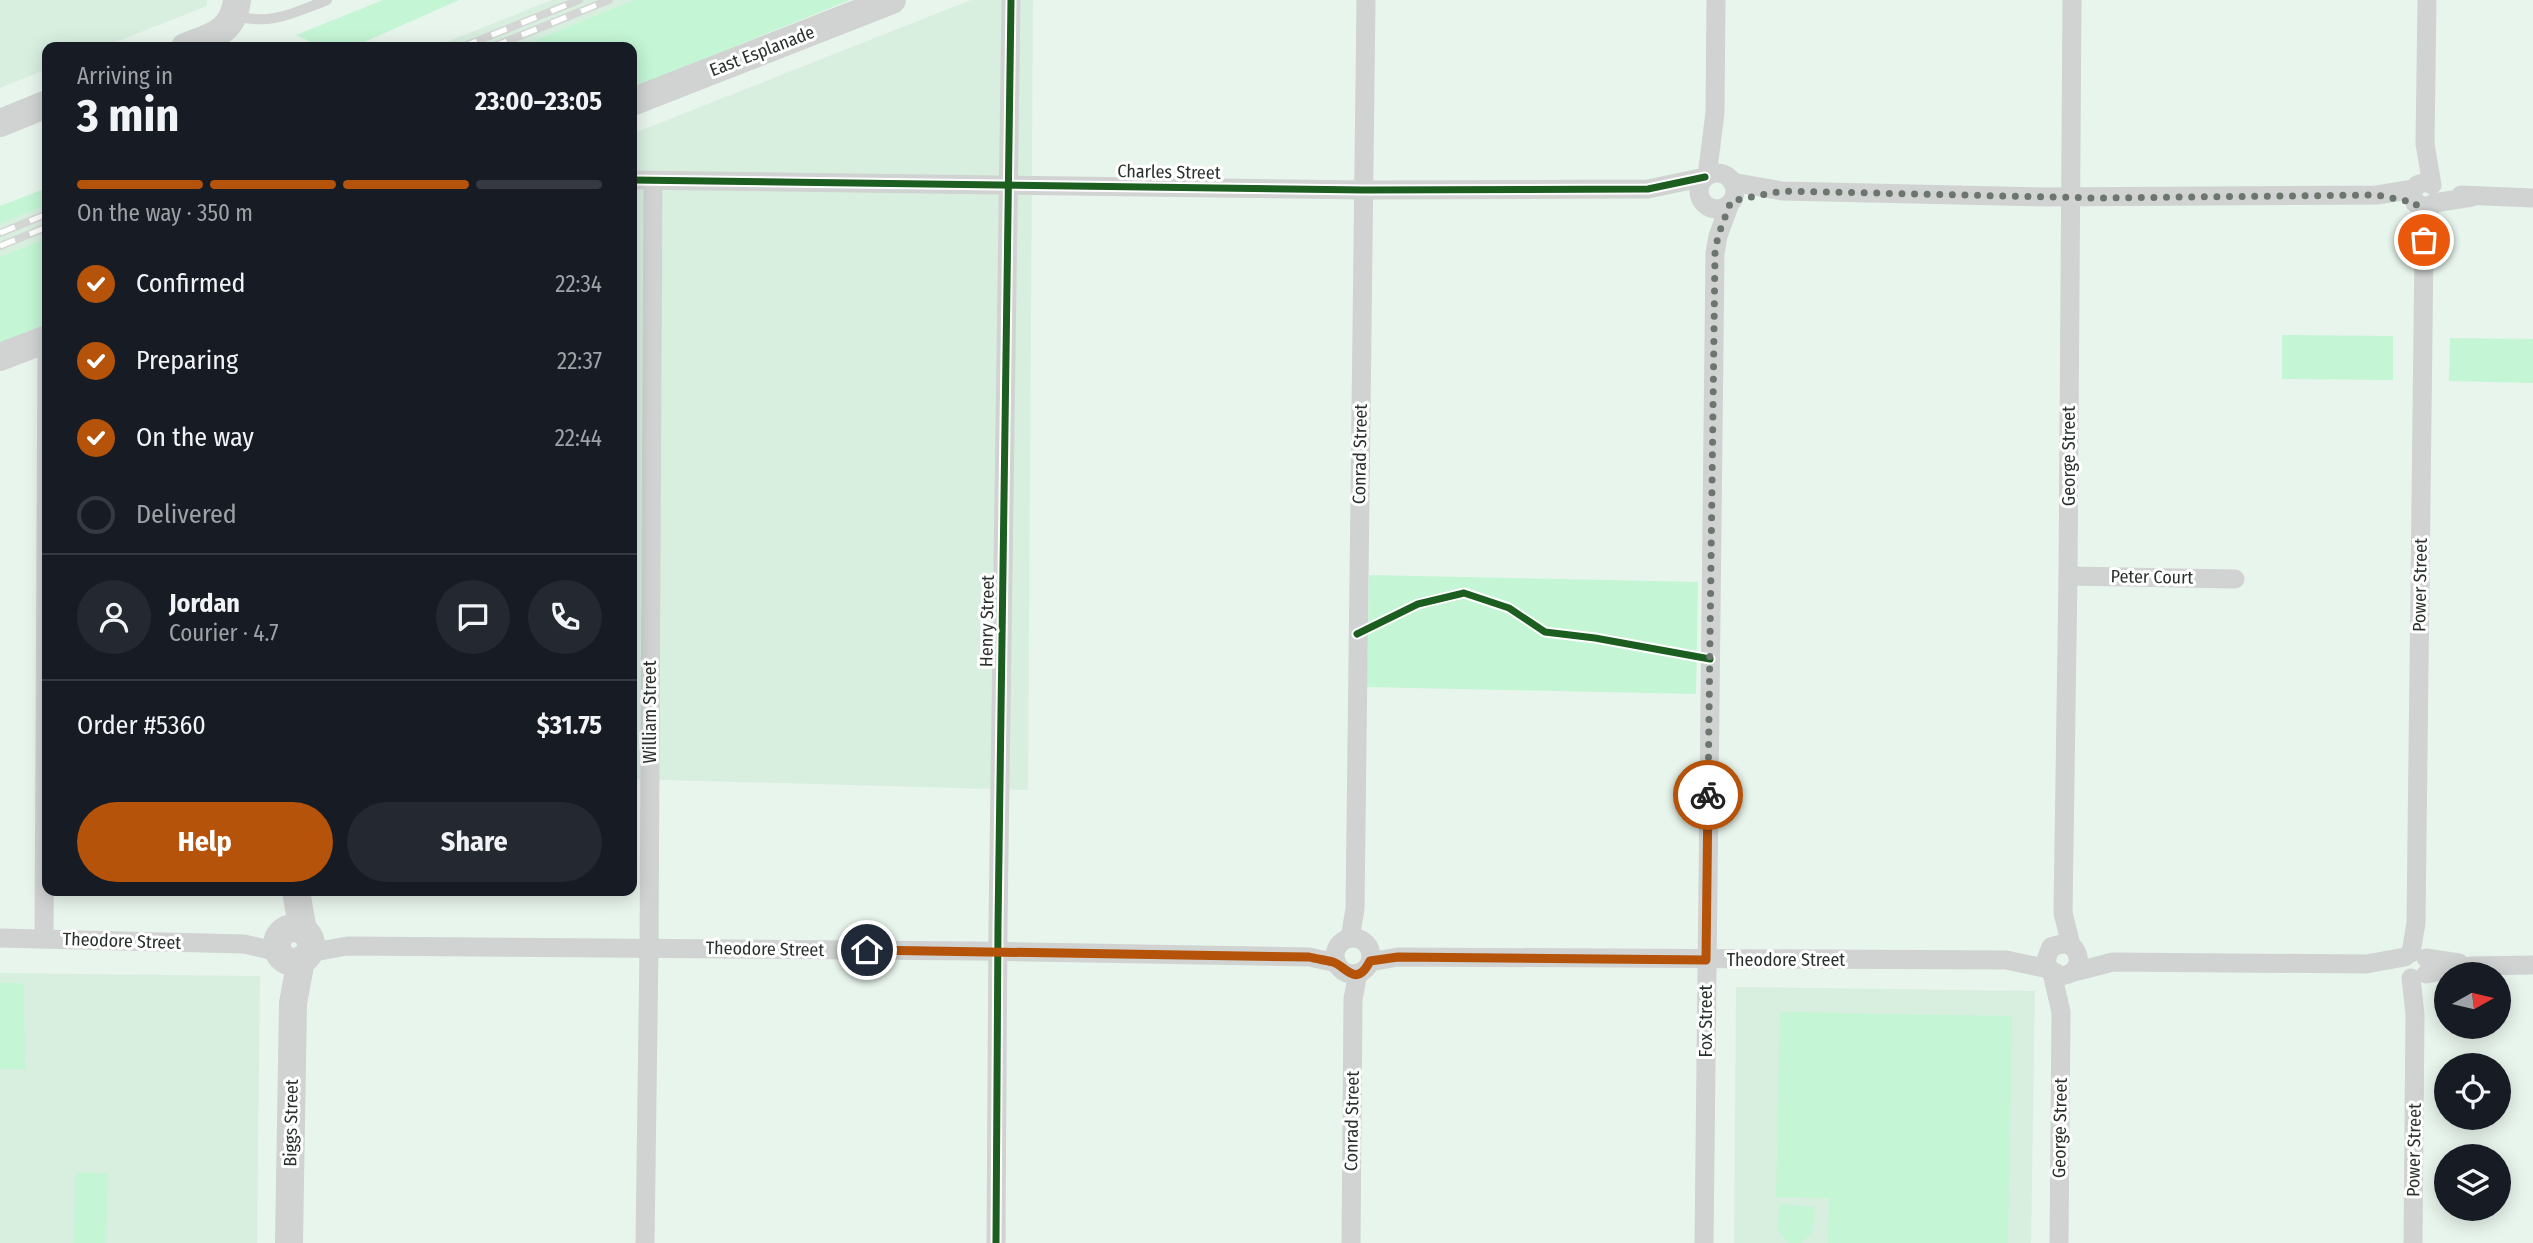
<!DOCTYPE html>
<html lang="en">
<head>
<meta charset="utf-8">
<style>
  :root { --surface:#171b24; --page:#242831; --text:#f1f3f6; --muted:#9ea1a6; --line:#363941; --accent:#b45309 }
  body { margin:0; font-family:"Fira Sans Condensed",sans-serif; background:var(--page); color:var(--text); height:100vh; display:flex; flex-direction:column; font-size:26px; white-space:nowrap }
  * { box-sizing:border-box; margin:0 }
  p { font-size:23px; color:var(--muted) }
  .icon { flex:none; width:38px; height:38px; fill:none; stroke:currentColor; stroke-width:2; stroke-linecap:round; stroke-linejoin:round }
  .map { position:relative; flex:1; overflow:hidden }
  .sheet { position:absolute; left:42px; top:42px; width:595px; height:854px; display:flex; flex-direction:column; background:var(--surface); border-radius:14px; box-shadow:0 4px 18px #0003 }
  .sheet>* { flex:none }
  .needle { width:46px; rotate:82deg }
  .buttons { position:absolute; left:2434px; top:962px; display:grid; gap:14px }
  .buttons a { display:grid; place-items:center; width:77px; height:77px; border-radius:50%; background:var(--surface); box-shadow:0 4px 18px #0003; font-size:35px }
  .pin { position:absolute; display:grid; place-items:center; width:60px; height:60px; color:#fff; margin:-30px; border:4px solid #fff; border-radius:50%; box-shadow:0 2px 7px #0007 }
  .courier { position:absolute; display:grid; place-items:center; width:70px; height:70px; margin:-35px; border:5px solid #b45309; border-radius:50%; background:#fff; color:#222; box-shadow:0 2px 9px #0007 }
  .summary em { font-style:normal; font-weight:700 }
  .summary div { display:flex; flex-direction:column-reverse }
  .summary { display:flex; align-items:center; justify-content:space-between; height:119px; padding:0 35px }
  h1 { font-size:46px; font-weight:700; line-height:52px }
  .bar { display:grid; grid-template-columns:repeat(4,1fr); gap:10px 7px; align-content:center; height:84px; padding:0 35px }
  .bar i { height:9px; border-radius:5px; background:var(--line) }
  .bar .active { background:var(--accent) }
  .bar p { grid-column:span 4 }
  .line { display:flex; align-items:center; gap:18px; padding:0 35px; border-top:2px solid var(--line) }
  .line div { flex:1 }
  .round { display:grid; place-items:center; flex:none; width:74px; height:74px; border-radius:37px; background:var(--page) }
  ol { padding:0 35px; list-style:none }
  li { display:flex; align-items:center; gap:21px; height:77px }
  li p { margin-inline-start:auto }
  li .icon { padding:7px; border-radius:50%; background:var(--accent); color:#fff; stroke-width:4 }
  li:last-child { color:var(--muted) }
  li i { width:38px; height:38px; border:4px solid var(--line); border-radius:50% }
  .cta { display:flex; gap:14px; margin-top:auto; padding:14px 35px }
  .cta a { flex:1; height:80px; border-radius:42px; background:var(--accent); color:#fff; font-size:28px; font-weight:700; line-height:80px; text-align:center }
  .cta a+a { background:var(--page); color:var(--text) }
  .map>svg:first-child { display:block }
  .built { fill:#d8efe0 }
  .green { fill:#c4f5d5 }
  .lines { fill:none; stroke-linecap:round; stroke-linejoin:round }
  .lane { stroke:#d0d3d1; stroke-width:10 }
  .street { stroke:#d0d3d1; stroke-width:19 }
  .secondary { stroke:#d0d3d1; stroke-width:28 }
  .rail-casing { stroke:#d3d6d4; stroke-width:8 }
  .rail { stroke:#fff; stroke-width:5; stroke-dasharray:16; stroke-linecap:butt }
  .cycleway-casing { stroke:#fff; stroke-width:11 }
  .cycleway { stroke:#1b5e20; stroke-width:7 }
  .done { stroke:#6c766f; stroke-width:7; stroke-dasharray:0 12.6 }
  .route { stroke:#b45309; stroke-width:9 }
  .labels { text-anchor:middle; stroke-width:6; stroke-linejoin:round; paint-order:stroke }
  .street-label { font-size:18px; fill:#29312c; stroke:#fff }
</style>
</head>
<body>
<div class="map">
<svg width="2533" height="1243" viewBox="0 0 2533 1243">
  <rect width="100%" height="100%" fill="#e8f5ec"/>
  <!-- built -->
  <g class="built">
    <path d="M0,0h207v6l-104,41h-56v22l-47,19z"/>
    <path d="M552,0h82l-116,47h-84z"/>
    <path d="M971,0h62l-5,790 -396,-11v-645z"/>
    <path d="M47,205v33l-47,19v-33z"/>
    <path d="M0,973l260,3 -3,267h-257z"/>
    <path d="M1736,987l299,4 -4,252h-297z"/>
  </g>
  <!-- green -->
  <g class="green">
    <path d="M383,0h76l-106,47 -34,-1 -23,-11z"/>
    <path d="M634,0h216l-218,88v-41h-114z"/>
    <path d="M47,188v17l-47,19v-18z"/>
    <path d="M47,238v86l-47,19v-86z"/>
    <path d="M2282,335l111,1v44l-111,-1z"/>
    <path d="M2450,338l83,1v44l-84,-2z"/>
    <path d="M1369,575l329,7 -2,112 -329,-7z"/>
    <path d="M0,983h20l4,2 1,84h-25z"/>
    <path d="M1780,1012l232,4 -4,227h-180l1,-45 -53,-1z"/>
    <path d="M75,1173h33l-2,70h-32z"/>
    <path d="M1780,1204l35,3 -3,26 -11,10h-13l-11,-13z"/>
  </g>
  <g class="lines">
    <!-- lane -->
    <path class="lane" d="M235,15c33,12 61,-3 92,-15"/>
    <!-- street -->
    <g class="street">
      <path d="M2427,0l-2,144 7,41"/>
      <circle cx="1717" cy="191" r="18"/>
      <path d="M1707,176l8,-63 1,-113"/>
      <path d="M632,180l732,10 284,-1 57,-12"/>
      <path d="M1732,182l50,9 262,6 333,-2 37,-6"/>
      <path d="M2423,183l-6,2 -5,7 3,11 12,4 7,-4 38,-6"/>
      <path d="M2461,195l72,3"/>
      <path d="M2068,576l167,3"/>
      <path d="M0,938l244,6 34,8"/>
      <path d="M44,938l3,-599"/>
      <path d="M1350,938l5,-29 11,-909"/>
      <circle cx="1353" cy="956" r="18"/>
      <path d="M2071,945l-8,-32 5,-337 4,-576"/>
      <path d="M309,953l38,-7 629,5 333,6 28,6"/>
      <path d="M2411,953l5,-30 8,-677 6,-40"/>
      <path d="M2426,958l33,5"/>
      <path d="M1370,962l28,-5 608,3 43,9 12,7c16,-2 22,-15 13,-28l-9,-5 -14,4 -5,13 3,9"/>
      <path d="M2074,972l39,-10 253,2 39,-7"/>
      <path d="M2052,973l9,39 -2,231"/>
      <path d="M2426,974l45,-8 62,-1"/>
      <path d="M2411,978l4,36 -2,229"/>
      <path d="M645,1243l4,-295 4,-767"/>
      <path d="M996,1243l2,-318 13,-925"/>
      <path d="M1351,1243l2,-244 5,-26"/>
      <path d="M1704,1243l11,-990 3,-17 12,-33"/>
    </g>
    <!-- secondary -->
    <g class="secondary">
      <path d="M185,47c27,-11 48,-14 52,-47"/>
      <path d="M632,102l260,-102"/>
      <path d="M0,123l47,-19"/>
      <path d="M0,357l47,-18"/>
      <path d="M296,891l7,40"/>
      <circle cx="294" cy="945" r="17"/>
      <path d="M289,1243l4,-240 8,-43"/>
    </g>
    <defs>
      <g id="rail">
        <path d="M462,47l117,-47"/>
        <path d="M492,47l117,-47"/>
        <path d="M0,233l47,-19"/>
        <path d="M0,246l47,-19"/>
      </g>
    </defs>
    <!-- rail casing -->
    <use href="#rail" class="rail-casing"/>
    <!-- rail -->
    <use href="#rail" class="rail"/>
    <defs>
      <g id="cycleway">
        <path d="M632,180l732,10 284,-1 57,-12"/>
        <path d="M1357,634l61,-30 46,-11 45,15 36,24 50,6 115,21"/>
        <path d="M996,1243l2,-318 13,-925"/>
      </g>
    </defs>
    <!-- cycleway casing -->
    <use href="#cycleway" class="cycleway-casing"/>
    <!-- cycleway -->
    <use href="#cycleway" class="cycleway"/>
  </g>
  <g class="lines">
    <!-- done -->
    <path class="done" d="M1708,795l7,-542 3,-17 13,-35 51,-10 314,7 281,-3 39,8 8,43v-6"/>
    <!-- route -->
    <path class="route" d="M867,950l442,7c8,2 16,3 24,5 13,4 23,27 37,-1l28,-4 308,3 2,-165"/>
  </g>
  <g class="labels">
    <!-- street labels -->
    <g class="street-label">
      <text transform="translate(762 51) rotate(-21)" y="6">East Esplanade</text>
      <text transform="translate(1169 172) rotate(1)" y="6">Charles Street</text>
      <text transform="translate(1360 454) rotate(-89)" y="6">Conrad Street</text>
      <text transform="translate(2069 456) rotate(-90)" y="6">George Street</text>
      <text transform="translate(2152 577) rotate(1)" y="6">Peter Court</text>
      <text transform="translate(2420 585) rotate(-89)" y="6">Power Street</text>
      <text transform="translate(987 621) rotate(-89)" y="6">Henry Street</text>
      <text transform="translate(650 712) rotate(-90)" y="6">William Street</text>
      <text transform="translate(122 941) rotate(2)" y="6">Theodore Street</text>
      <text transform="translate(765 949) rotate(1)" y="6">Theodore Street</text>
      <text x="1786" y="966">Theodore Street</text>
      <text transform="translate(1706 1021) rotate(-90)" y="6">Fox Street</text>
      <text transform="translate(1352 1121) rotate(-89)" y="6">Conrad Street</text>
      <text transform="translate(291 1123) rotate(-89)" y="6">Biggs Street</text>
      <text transform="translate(2060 1128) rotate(-89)" y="6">George Street</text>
      <text transform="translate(2414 1150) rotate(-89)" y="6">Power Street</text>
    </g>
  </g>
</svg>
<div class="buttons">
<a><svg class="needle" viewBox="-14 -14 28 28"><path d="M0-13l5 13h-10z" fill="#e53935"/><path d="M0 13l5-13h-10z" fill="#9ea1a6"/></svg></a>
<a><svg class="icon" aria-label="locate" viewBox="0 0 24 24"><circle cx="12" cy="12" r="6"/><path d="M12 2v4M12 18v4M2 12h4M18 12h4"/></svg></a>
<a><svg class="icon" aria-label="layers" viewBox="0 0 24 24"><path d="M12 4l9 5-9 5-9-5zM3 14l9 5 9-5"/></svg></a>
</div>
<div class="pin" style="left:2424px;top:240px;background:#ea580c"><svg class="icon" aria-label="bag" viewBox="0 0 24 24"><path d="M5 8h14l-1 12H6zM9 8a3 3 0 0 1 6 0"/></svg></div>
<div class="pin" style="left:867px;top:950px;background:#1f2937"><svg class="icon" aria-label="home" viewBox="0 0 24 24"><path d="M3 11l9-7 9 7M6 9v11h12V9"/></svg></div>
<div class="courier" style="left:1708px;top:795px"><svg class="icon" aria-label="bike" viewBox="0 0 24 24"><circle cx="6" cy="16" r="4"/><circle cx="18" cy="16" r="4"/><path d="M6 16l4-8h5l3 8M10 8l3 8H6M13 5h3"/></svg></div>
<section class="sheet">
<div class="summary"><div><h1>3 min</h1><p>Arriving in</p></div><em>23:00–23:05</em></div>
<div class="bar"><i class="active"></i><i class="active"></i><i class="active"></i><i></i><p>On the way · 350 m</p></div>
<ol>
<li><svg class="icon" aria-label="check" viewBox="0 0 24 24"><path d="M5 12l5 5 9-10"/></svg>Confirmed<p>22:34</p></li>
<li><svg class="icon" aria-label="check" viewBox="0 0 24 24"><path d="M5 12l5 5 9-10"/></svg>Preparing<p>22:37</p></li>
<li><svg class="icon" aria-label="check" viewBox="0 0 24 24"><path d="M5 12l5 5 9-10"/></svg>On the way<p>22:44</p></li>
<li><i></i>Delivered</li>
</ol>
<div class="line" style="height:126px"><a class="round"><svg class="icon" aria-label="person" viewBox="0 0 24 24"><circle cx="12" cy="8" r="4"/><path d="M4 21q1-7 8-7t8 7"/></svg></a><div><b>Jordan</b><p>Courier · 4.7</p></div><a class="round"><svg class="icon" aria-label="chat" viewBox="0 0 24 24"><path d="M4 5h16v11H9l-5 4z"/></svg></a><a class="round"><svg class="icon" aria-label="phone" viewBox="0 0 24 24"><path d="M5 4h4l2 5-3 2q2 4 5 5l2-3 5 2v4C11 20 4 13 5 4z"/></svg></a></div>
<div class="line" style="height:91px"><div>Order #5360</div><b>$31.75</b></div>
<div class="cta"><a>Help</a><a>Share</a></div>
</section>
</div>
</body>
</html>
